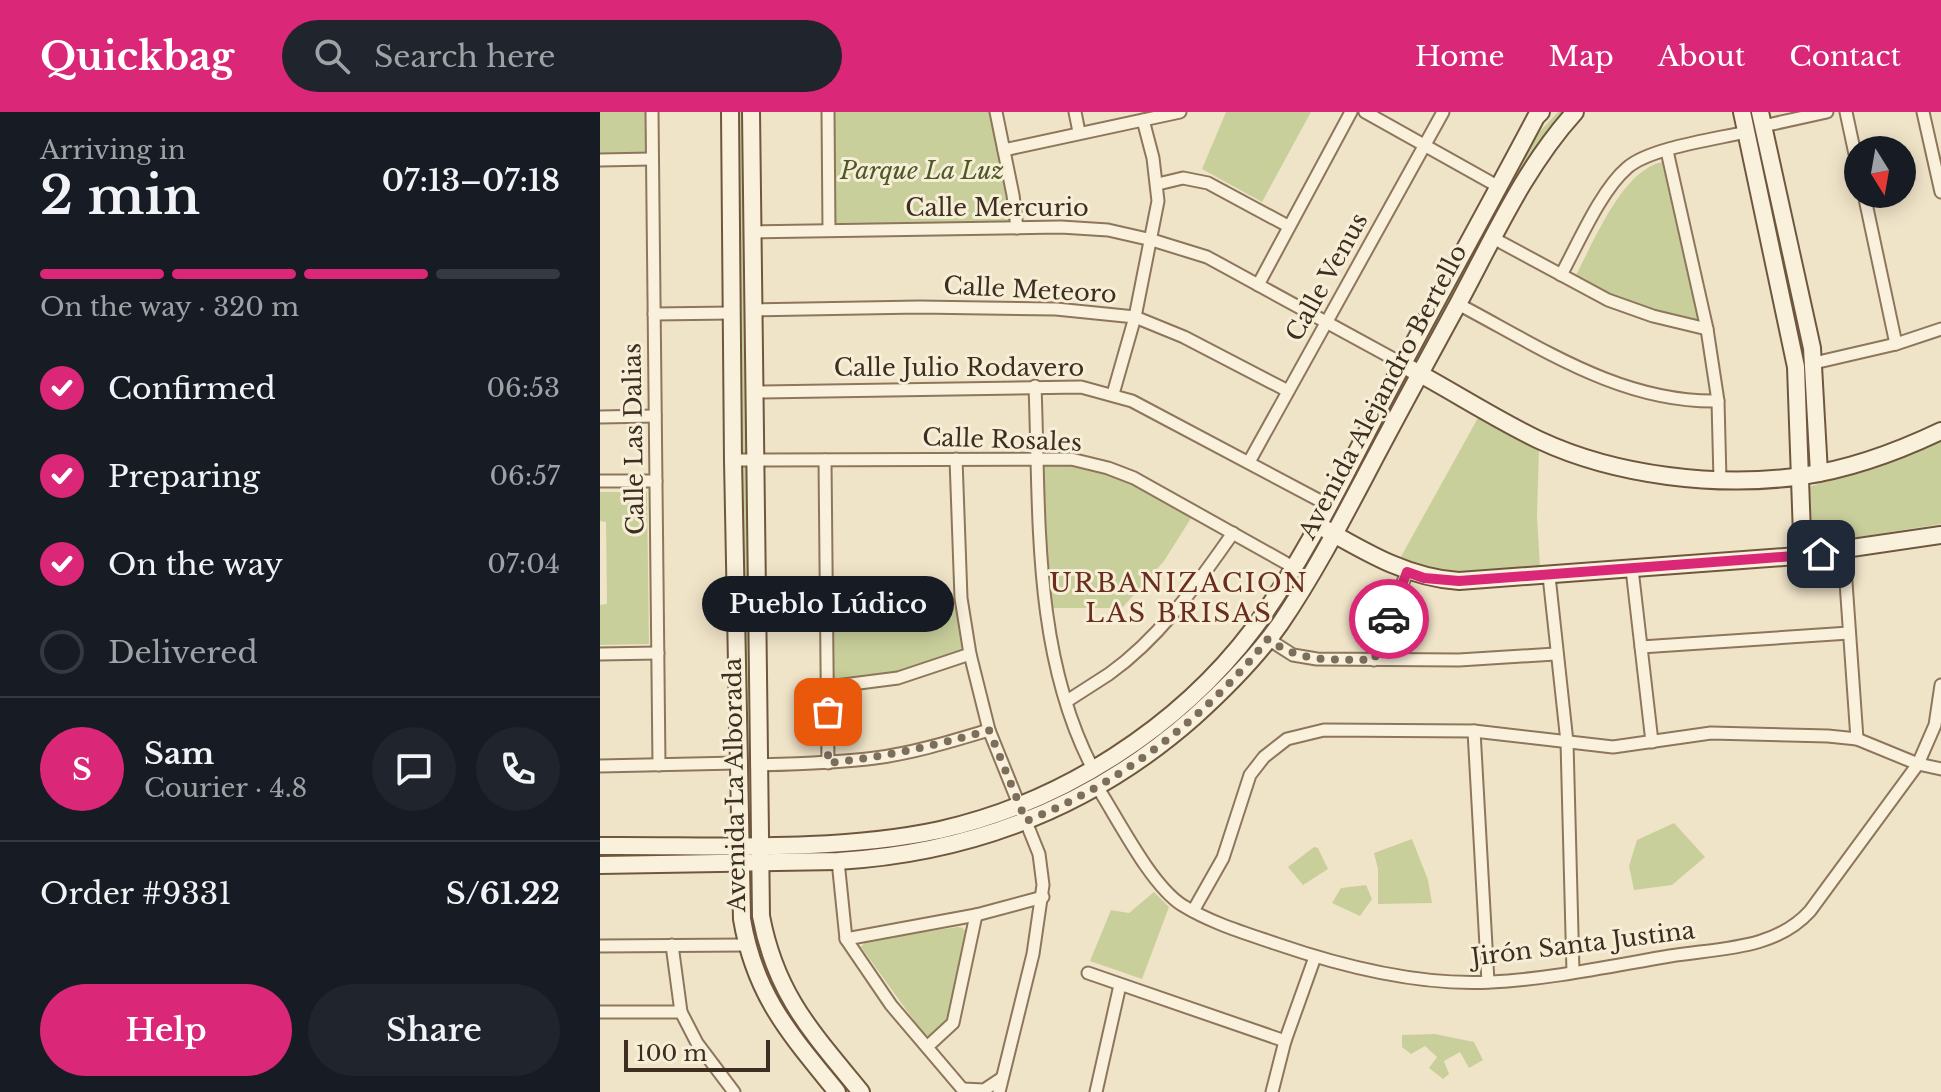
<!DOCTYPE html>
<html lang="en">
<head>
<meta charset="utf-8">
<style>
  :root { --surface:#171b24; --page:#20242c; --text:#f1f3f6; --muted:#9ea1a6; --line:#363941; --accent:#db2777 }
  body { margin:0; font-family:"Libre Baskerville",serif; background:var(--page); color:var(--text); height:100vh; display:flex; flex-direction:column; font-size:30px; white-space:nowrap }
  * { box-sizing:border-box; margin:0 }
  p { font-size:26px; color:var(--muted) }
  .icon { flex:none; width:44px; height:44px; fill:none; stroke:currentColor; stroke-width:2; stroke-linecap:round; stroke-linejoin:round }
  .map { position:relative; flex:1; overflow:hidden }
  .details { display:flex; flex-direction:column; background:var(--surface); width:600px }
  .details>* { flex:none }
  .needle { width:52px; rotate:169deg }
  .buttons { position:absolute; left:1244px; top:24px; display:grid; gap:16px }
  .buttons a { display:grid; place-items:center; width:72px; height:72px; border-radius:50%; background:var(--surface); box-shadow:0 4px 20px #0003; font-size:40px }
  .scale { position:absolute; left:24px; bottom:20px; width:146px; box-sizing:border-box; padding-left:8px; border:4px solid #3d2e20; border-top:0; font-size:22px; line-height:28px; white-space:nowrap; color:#3d2e20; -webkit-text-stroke:6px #f7eed8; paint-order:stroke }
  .pin { position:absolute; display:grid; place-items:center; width:68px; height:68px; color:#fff; margin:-34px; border-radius:16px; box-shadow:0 4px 12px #0006 }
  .courier { position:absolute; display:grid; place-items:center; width:80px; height:80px; margin:-40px; border:6px solid #db2777; border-radius:50%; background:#fff; color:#222; box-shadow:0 2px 10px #0007 }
  .bubble { position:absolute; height:56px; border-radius:28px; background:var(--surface); box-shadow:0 4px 20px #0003; font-size:26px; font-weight:600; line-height:56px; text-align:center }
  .summary em { font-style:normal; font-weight:600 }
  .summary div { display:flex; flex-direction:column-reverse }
  .summary { display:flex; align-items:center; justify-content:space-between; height:136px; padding:0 40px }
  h1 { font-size:52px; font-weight:600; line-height:60px }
  .bar { display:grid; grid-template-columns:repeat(4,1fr); gap:12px 8px; align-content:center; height:96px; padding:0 40px }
  .bar i { height:10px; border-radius:6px; background:var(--line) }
  .bar .active { background:var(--accent) }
  .bar p { grid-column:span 4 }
  .line { display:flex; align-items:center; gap:20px; padding:0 40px; border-top:2px solid var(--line) }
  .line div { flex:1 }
  .round { display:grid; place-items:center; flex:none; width:84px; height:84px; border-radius:42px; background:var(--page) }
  ol { padding:0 40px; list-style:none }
  li { display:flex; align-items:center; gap:24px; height:88px }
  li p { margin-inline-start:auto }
  li .icon { padding:8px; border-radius:50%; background:var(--accent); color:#fff; stroke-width:4 }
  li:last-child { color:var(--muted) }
  li i { width:44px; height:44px; border:4px solid var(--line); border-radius:50% }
  .cta { display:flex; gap:16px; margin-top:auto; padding:16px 40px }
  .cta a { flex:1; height:92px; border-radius:48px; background:var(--accent); color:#fff; font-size:32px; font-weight:600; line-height:92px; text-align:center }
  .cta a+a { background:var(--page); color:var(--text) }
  header { display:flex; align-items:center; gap:48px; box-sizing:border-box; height:112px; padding:0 40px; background:var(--accent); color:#fff }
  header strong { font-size:38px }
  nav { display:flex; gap:44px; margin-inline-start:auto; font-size:28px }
  .search { width:560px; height:72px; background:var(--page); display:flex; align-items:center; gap:20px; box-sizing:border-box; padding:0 28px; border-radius:44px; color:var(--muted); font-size:30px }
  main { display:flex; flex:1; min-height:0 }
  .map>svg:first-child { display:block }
  .green { fill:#c9cf9b }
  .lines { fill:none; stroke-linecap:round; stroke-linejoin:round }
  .minor-casing { stroke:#8d765c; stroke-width:15 }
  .secondary-casing { stroke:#6f573f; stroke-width:20 }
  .minor { stroke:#faf1dc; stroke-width:11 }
  .secondary { stroke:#faf1dc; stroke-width:16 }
  .done { stroke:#7c6e5b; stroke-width:8; stroke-dasharray:0 14.4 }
  .route { stroke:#db2777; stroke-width:10 }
  .labels { text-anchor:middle; stroke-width:6; stroke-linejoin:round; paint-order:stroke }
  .park-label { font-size:24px; font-style:italic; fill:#4d5a26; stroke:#f7eed8 }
  .street-label { font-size:24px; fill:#3d2e20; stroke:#f7eed8 }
  .neighbourhood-label { font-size:26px; letter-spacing:2px; fill:#6b2e1e; stroke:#f7eed8 }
</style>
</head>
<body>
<header>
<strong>Quickbag</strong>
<div class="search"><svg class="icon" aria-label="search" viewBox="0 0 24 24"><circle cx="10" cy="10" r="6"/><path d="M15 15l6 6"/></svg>Search here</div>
<nav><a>Home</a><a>Map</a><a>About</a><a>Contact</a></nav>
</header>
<main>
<section class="details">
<div class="summary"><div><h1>2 min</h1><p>Arriving in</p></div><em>07:13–07:18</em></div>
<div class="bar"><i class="active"></i><i class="active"></i><i class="active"></i><i></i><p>On the way · 320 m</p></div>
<ol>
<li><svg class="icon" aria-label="check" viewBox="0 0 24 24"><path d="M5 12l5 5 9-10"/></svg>Confirmed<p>06:53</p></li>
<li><svg class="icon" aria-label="check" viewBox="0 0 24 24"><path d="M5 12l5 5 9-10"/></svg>Preparing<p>06:57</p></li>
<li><svg class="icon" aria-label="check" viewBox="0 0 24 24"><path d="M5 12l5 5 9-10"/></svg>On the way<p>07:04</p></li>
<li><i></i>Delivered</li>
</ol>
<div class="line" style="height:144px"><b class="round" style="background:var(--accent);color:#fff">S</b><div><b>Sam</b><p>Courier · 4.8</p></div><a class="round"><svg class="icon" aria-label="chat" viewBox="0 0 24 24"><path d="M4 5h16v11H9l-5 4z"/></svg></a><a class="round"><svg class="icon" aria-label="phone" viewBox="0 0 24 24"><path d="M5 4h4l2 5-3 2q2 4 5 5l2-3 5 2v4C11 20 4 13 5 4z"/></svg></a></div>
<div class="line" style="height:104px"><div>Order #9331</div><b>S/61.22</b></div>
<div class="cta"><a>Help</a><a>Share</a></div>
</section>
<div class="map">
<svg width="1341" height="980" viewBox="0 0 1341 980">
  <rect width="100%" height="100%" fill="#f0e4c8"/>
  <!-- green -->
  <g class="green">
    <path d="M0,0h46l1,41 -47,1z"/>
    <path d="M135,0h10l3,343 -12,-1z"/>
    <path d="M228,0h168l21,116 -188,2z"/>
    <path d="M626,0h85l-49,90 -60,-33z"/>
    <path d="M958,0h11l-146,252 -10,-3 108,-201 20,-30z"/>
    <path d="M1147,0h8l52,248 9,102 -8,4 -9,-111z"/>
    <path d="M1062,50l36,158c-50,-8 -80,-16 -124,-41 19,-35 47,-108 88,-117z"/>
    <path d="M797,279l9,4 -70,127 -7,-4z"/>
    <path d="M879,304l60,31 -2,70 3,50 -3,2 -83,5 -56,-12z"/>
    <path d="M1341,328v84l-119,19 -15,-9v-46l10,-4 -3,-3 55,-14z"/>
    <path d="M438,346l70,10 87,44 -31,49 -42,47h-77z"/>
    <path d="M138,353l12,1 6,369 -12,1z"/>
    <path d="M0,380h47l2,152 -49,1v-40l7,-1 -1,-82 -6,-1z"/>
    <path d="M233,480l122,2 11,57 -67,22 -62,9 -4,-3z"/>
    <path d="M1074,711l31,34 -33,28 -38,5 -5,-24 8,-26z"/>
    <path d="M812,727l16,41 4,23 -54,1v-35l-4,-16z"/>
    <path d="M714,735l4,1 10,21 -25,16 -15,-18z"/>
    <path d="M152,764l3,5 7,68 93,143h-13l-37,-48 -46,-75 -15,-68 2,-24z"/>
    <path d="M766,773l6,14 -12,17 -28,-13 9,-15z"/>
    <path d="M554,780l15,15 -27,72 -52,-18 21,-51 18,3z"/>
    <path d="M358,815l5,1 5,7 -20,87 -20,18 -67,-93 6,-7z"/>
    <path d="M835,922l39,8 9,18 -14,8 -9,-16 -16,9 5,13 -6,5 -14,-11 8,-11 -12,-11 -14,8 -9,-7v-12z"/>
  </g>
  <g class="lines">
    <defs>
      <g id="minor">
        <path d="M52,0l7,653"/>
        <path d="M228,0l1,118"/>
        <path d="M396,0l17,83 4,33"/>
        <path d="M475,0l4,20"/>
        <path d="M765,0l134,75"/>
        <path d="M1246,0l12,56"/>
        <path d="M1323,0l18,80"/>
        <path d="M1163,14l64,-14"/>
        <path d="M404,38l176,-38"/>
        <path d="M1067,39l40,178 11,72 2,79"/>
        <path d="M0,48l52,-1"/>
        <path d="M558,72l25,-6 25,5 80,43"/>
        <path d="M1264,82l32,150"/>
        <path d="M152,120l309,-5 47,3 44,10 55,17 196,107"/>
        <path d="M893,126l115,62 45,16 54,13"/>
        <path d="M961,163c17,-31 40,-85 66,-107 22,-20 89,-29 119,-36"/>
        <path d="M658,173l93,-173"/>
        <path d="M858,192c82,43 163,99 260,97"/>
        <path d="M153,198l166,-3 137,2 79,8 49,20 104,54"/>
        <path d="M54,202l78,-1"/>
        <path d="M1214,251l82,-19 45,-15"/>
        <path d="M435,274c5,128 -3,266 58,383"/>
        <path d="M154,280l327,-5 51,14 196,104"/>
        <path d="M513,282l22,-77 23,-116 -5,-43 -10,-38"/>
        <path d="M0,305l55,-1"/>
        <path d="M356,347l5,139 9,56 19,76 50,124 4,31 -10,69 -34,138"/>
        <path d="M133,348l338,-1 37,9 26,10 159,89"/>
        <path d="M225,348l3,303"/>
        <path d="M649,350l194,-350"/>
        <path d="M0,369h56"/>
        <path d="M1237,440l7,9 1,7 12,171"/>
        <path d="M1032,457l20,173"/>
        <path d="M949,464l18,166 6,230"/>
        <path d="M668,527l25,16 24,4 142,1 96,-6"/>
        <path d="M1041,535l208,-14"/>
        <path d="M0,542l58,-1"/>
        <path d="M774,548l33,-88"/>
        <path d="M228,575l70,-9 72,-24"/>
        <path d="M467,589c14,-9 28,-18 42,-27 52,-37 88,-90 124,-141"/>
        <path d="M874,619l14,251"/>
        <path d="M157,653c40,-1 79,-2 118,-7 39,-5 77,-17 114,-28"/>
        <path d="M0,654l137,-3"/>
        <path d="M498,676c21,33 53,97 84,117 29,18 63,28 95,39 67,23 142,42 214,38 60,-3 120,-16 179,-26 49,-8 105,-6 140,-45l108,-147 17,-39 6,-40"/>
        <path d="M238,749l8,78 45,66 74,87"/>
        <path d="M593,799l30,-53 27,-83 14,-18 23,-18 37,-9 150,1 139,16 98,-14 117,3 29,3 61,25 23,5"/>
        <path d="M246,827l130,-24 67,-18"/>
        <path d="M72,833l9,67 16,31 37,49"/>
        <path d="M0,834l146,-1"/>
        <path d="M488,861l197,68"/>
        <path d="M0,900h81"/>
        <path d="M327,935l26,-24 23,-108"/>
        <path d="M363,977l21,1 18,-12"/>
        <path d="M496,980l24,-107"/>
        <path d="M672,980l13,-51 30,-84"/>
      </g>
      <g id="secondary">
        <path d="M130,0l3,348 9,459c13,77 48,115 95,173"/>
        <path d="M151,0l10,804c15,79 51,116 100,176"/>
        <path d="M1142,0l54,255 6,168 6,11 13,8"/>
        <path d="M1160,0l52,236 7,125"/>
        <path d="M811,257c43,23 84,50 128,71 77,36 179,48 263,36 49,-7 95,-24 139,-45"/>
        <path d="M725,417c42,24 84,49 134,52l338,-25 144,-21"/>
        <path d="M0,734c111,-1 232,7 340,-16 121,-27 239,-102 314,-202 54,-74 93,-159 136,-240 48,-91 98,-180 146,-271l5,-5"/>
        <path d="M0,753l238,-4c134,-8 255,-55 356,-144 31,-28 62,-59 86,-93 34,-50 62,-104 90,-157 29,-55 59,-110 89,-165 35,-65 66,-135 116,-190"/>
      </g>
    </defs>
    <!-- minor casing -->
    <use href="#minor" class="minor-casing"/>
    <!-- secondary casing -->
    <use href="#secondary" class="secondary-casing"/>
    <!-- minor -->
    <use href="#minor" class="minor"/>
    <!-- secondary -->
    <use href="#secondary" class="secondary"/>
  </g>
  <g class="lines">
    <!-- done -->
    <path class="done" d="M228,600v51c56,-6 107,-17 161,-33l37,91c96,-38 178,-102 242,-182 34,25 66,20 106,21l15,-41"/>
    <!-- route -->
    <path class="route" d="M789,507l18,-47 17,6 35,3 362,-27"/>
  </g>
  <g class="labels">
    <!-- park labels -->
    <g class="park-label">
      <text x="322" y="67">Parque La Luz</text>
    </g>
    <!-- street labels -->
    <g class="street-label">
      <text x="397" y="104">Calle Mercurio</text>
      <text transform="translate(727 165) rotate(-61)" y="8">Calle Venus</text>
      <text transform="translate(430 178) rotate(3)" y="8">Calle Meteoro</text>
      <text x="359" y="264">Calle Julio Rodavero</text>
      <text transform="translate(783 280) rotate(-62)" y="8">Avenida Alejandro Bertello</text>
      <text transform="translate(34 327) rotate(-91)" y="8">Calle Las Dalias</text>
      <text transform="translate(402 328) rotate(2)" y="8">Calle Rosales</text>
      <text transform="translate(135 673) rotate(-91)" y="8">Avenida La Alborada</text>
      <text transform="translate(983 832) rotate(-7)" y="8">Jirón Santa Justina</text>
    </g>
    <!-- neighbourhood labels -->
    <g class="neighbourhood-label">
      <text x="579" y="480">URBANIZACION<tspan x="579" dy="30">LAS BRISAS</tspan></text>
    </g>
  </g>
</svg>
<div class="buttons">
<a><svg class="needle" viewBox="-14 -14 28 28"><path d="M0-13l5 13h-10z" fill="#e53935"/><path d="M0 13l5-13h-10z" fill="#9ea1a6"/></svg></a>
</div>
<div class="scale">100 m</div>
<div class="pin" style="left:228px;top:600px;background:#ea580c"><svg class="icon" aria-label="bag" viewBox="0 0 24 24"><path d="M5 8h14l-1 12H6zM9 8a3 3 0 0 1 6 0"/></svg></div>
<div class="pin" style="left:1221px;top:442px;background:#1f2937"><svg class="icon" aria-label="home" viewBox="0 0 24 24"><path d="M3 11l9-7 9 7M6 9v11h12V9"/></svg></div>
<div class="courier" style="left:789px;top:507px"><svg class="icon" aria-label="car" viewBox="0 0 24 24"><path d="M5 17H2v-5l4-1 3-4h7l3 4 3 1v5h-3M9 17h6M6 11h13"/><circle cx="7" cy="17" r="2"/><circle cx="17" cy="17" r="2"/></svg></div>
<div class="bubble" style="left:102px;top:464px;width:252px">Pueblo Lúdico</div>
</div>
</main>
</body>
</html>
